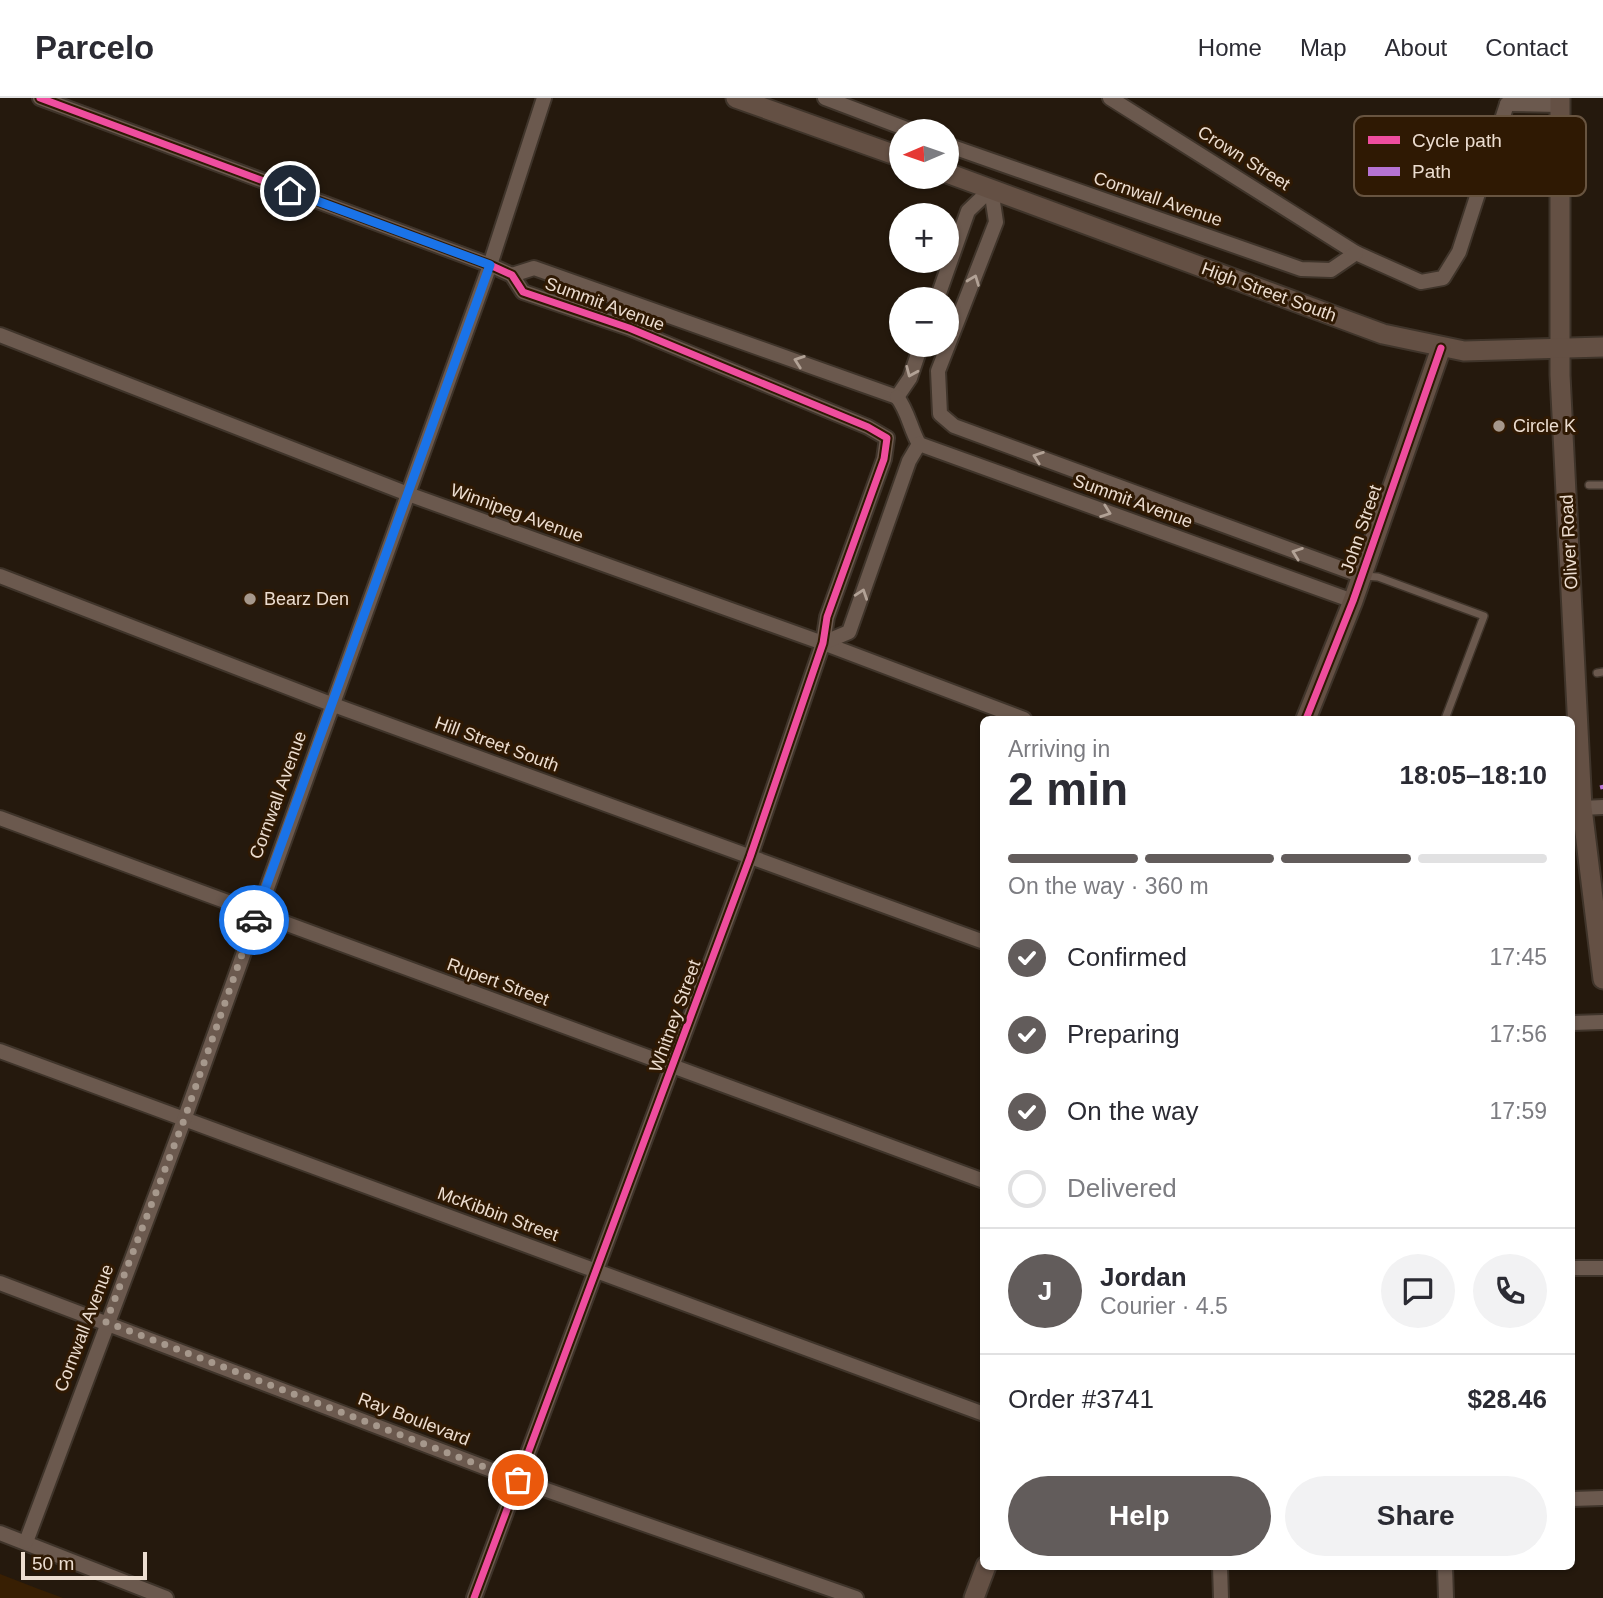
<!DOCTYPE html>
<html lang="en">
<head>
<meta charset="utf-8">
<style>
  :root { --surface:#fff; --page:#f2f2f3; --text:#2b2b33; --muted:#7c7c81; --line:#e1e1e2; --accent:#625c5b }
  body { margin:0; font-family:Arial,sans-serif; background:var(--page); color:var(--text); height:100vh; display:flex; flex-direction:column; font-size:26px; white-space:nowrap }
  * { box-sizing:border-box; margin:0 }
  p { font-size:23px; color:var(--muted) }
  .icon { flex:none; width:38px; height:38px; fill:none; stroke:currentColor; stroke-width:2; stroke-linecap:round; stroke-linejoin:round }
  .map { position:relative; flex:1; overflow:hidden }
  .drawer { position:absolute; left:980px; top:618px; width:595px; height:854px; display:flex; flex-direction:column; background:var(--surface); border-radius:10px; box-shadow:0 2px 5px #0004 }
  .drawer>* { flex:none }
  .needle { width:46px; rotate:268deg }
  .controls { position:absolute; left:889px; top:21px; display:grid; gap:14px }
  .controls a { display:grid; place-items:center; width:70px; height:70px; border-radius:50%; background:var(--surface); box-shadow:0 2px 5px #0004; font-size:35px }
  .scale { position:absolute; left:21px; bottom:18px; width:126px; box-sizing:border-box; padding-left:7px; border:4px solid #ecddd0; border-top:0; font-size:19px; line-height:24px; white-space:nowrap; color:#ecddd0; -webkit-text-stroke:5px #2f1903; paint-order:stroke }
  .pin { position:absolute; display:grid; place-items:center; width:60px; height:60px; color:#fff; margin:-30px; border:4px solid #fff; border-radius:50%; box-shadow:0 2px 7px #0007 }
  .courier { position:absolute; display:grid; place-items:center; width:70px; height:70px; margin:-35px; border:5px solid #1a73e8; border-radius:50%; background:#fff; color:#222; box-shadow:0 2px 9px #0007 }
  .headline em { font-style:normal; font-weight:700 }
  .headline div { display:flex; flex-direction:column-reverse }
  .headline { display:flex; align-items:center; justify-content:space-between; height:119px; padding:0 28px }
  h1 { font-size:46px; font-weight:700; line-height:52px }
  .bar { display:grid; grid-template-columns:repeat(4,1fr); gap:10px 7px; align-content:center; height:84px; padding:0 28px }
  .bar i { height:9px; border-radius:5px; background:var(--line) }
  .bar .current { background:var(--accent) }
  .bar p { grid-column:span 4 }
  .line { display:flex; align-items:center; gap:18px; padding:0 28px; border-top:2px solid var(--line) }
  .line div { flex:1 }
  .round { display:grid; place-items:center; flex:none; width:74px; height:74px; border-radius:37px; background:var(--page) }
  ol { padding:0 28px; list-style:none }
  li { display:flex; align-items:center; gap:21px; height:77px }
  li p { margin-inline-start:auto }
  li .icon { padding:7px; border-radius:50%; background:var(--accent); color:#fff; stroke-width:4 }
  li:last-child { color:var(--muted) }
  li i { width:38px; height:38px; border:4px solid var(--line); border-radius:50% }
  .cta { display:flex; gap:14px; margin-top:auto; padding:14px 28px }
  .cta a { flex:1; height:80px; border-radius:42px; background:var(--accent); color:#fff; font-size:28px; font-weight:700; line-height:80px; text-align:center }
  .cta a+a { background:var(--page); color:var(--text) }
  header { display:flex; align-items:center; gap:42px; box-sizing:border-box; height:98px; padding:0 35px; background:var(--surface); border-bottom:2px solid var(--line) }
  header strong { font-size:33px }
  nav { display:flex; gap:38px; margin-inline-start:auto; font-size:24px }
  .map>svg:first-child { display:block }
  .built { fill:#381f03 }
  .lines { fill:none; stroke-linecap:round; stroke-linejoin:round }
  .lane-casing { stroke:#3f342a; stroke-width:10 }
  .street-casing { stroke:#3f342a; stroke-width:18 }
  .secondary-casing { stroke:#3f342a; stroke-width:23 }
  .lane { stroke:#6b594e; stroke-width:7 }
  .street { stroke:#6b594e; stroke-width:14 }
  .secondary { stroke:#645044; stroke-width:19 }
  .quiet { stroke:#b673d3; stroke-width:5; stroke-dasharray:10 5; stroke-linecap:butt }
  .cycleway-casing { stroke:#2f1903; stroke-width:11 }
  .cycleway { stroke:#ef4d9e; stroke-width:7 }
  .oneway { stroke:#b2a296 }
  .done { stroke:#a6988c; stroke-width:7; stroke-dasharray:0 12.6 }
  .route { stroke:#1a73e8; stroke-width:9 }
  .poi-dot { fill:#a6988c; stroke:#2f1903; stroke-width:2.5 }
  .labels { text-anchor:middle; stroke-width:6; stroke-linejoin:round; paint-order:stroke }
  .street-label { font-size:18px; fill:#ecddd0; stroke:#2f1903 }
  .poi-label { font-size:18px; fill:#ecddd0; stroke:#2f1903; text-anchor:start }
  .key { fill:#2f1903; stroke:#685440; stroke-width:2 }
  .key-label { font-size:19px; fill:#ecddd0 }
</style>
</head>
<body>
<header>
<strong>Parcelo</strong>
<nav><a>Home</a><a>Map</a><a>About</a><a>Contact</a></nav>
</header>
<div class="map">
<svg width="1603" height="1500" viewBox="0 0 1603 1500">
  <rect width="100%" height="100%" fill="#25190d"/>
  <!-- built -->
  <path class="built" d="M0,1476l36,14 27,10h-63z"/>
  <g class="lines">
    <defs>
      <g id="lane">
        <path d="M1589,387h14"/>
        <path d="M1364,478l14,1 106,39 -39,103"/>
        <path d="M1597,575l6,-1"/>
      </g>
      <g id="street">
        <path d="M40,0l450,167 22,10 11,17 106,36 239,99 19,11 -3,21 -57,158 -4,26 -73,214 -276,741"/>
        <path d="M825,0l87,33"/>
        <path d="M1110,0l246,155 65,29 22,-4 16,-26 48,-148"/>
        <path d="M1507,6l53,1"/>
        <path d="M947,47l354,124 30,1 25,-17"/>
        <path d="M991,91l5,33 -58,149 2,43 14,12 408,150"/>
        <path d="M512,177l22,-7 363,129"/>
        <path d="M937,201l31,-88 23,-22"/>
        <path d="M0,237l408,159 415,149 201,76"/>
        <path d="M897,299l13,-19 11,-33"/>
        <path d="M897,299c11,14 13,31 22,47"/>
        <path d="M0,478l331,128 653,238"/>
        <path d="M823,545l26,-11 60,-171 10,-17 434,157"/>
        <path d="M1582,710l21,-1"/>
        <path d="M0,720l984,363"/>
        <path d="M1572,925l31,-1"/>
        <path d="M0,953l984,363"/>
        <path d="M1572,1170h31"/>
        <path d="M0,1185l518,197 338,118"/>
        <path d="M1572,1401l31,-1"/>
        <path d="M0,1435l166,65"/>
        <path d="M26,1444l158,-422 306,-855 54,-167"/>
        <path d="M1220,1468l1,32"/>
        <path d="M1445,1468l1,32"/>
      </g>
      <g id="secondary">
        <path d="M736,0l165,59"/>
        <path d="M1560,0v277l22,433 21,171"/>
        <path d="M947,75l436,161 81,17 139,-4"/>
        <path d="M1306,621l47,-118 88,-253"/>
        <path d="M974,1500l12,-32"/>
      </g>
    </defs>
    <!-- lane casing -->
    <use href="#lane" class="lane-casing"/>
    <!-- street casing -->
    <use href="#street" class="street-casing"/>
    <!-- secondary casing -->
    <use href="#secondary" class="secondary-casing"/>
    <!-- lane -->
    <use href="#lane" class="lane"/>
    <!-- street -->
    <use href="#street" class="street"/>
    <!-- secondary -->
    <use href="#secondary" class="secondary"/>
    <!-- quiet -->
    <path class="quiet" d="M1602,687l1,4"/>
    <defs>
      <g id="cycleway">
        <path d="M40,0l450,167 22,10 11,17 106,36 239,99 19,11 -3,21 -57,158 -4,26 -73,214 -276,741"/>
        <path d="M1306,621l47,-118 88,-253"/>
      </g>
    </defs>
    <!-- cycleway casing -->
    <use href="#cycleway" class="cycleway-casing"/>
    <!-- cycleway -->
    <use href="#cycleway" class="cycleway"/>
  </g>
  <!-- one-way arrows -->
  <defs><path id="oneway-chevron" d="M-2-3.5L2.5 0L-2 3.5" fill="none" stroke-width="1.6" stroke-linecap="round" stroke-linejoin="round" transform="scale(1.75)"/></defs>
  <g class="oneway">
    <use href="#oneway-chevron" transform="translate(974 182) rotate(-69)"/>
    <use href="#oneway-chevron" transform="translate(799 263) rotate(-161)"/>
    <use href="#oneway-chevron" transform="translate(911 274) rotate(113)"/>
    <use href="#oneway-chevron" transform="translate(1038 359) rotate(-160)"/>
    <use href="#oneway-chevron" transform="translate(1106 414) rotate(20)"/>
    <use href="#oneway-chevron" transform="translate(1297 455) rotate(-160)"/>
    <use href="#oneway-chevron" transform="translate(862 496) rotate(-71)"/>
  </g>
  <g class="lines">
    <!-- done -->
    <path class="done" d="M254,822l-70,200 -78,202 412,158"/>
    <!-- route -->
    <path class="route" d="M254,822l236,-655 -200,-74"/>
  </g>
  <!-- markers -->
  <g class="poi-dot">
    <circle cx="1499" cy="328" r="7"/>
    <circle cx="250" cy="501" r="7"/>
  </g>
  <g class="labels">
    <!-- street labels -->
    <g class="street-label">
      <text transform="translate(1244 60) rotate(32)" y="6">Crown Street</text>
      <text transform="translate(1158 101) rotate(19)" y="6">Cornwall Avenue</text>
      <text transform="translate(1269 194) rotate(20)" y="6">High Street South</text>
      <text transform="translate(605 206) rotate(20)" y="6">Summit Avenue</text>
      <text transform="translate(1133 403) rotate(20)" y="6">Summit Avenue</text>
      <text transform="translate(517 415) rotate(20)" y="6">Winnipeg Avenue</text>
      <text transform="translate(1361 431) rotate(-71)" y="6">John Street</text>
      <text transform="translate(1569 444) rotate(-93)" y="6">Oliver Road</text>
      <text transform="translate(497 646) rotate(20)" y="6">Hill Street South</text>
      <text transform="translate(278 697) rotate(-70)" y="6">Cornwall Avenue</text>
      <text transform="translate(498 884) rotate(20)" y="6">Rupert Street</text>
      <text transform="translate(675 918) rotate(-70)" y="6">Whitney Street</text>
      <text transform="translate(498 1116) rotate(20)" y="6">McKibbin Street</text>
      <text transform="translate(84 1230) rotate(-69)" y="6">Cornwall Avenue</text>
      <text transform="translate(414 1321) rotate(21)" y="6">Ray Boulevard</text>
    </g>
    <!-- poi labels -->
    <g class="poi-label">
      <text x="1513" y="334">Circle K</text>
      <text x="264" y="507">Bearz Den</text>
    </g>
  </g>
  <!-- legend -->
  <rect x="1354" y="18" width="232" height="80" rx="10" class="key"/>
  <rect x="1368" y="38" width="32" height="8" fill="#ef4d9e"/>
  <rect x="1368" y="69" width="32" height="9" fill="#b673d3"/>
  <g class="key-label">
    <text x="1412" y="49">Cycle path</text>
    <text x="1412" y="80">Path</text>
  </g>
</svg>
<div class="controls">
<a><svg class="needle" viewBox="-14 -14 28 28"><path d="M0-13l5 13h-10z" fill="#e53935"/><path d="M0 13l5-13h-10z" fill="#7c7c81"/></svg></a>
<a>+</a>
<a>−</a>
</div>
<div class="scale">50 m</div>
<div class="pin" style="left:518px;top:1382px;background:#ea580c"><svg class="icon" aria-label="bag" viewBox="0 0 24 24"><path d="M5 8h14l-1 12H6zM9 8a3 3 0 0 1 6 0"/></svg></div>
<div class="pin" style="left:290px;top:93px;background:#1f2937"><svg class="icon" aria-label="home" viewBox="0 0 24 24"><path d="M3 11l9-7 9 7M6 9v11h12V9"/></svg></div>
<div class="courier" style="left:254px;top:822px"><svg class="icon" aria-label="car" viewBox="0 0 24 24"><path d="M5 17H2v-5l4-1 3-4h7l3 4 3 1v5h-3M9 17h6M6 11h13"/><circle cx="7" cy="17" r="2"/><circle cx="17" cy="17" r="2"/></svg></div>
<section class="drawer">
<div class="headline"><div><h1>2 min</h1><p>Arriving in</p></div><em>18:05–18:10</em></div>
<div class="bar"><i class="current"></i><i class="current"></i><i class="current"></i><i></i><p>On the way · 360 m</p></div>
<ol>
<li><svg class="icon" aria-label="check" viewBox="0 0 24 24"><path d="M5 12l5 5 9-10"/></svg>Confirmed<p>17:45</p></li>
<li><svg class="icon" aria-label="check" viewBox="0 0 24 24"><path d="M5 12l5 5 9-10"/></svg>Preparing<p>17:56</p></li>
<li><svg class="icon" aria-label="check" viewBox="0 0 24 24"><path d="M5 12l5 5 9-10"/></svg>On the way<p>17:59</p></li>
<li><i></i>Delivered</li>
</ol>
<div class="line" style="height:126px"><b class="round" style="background:var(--accent);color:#fff">J</b><div><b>Jordan</b><p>Courier · 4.5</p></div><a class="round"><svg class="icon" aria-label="chat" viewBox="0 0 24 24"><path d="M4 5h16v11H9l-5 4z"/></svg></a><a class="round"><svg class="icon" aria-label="phone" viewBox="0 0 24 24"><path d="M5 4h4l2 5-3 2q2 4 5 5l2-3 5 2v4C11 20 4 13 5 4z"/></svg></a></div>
<div class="line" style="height:91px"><div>Order #3741</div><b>$28.46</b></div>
<div class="cta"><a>Help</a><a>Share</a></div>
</section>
</div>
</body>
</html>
